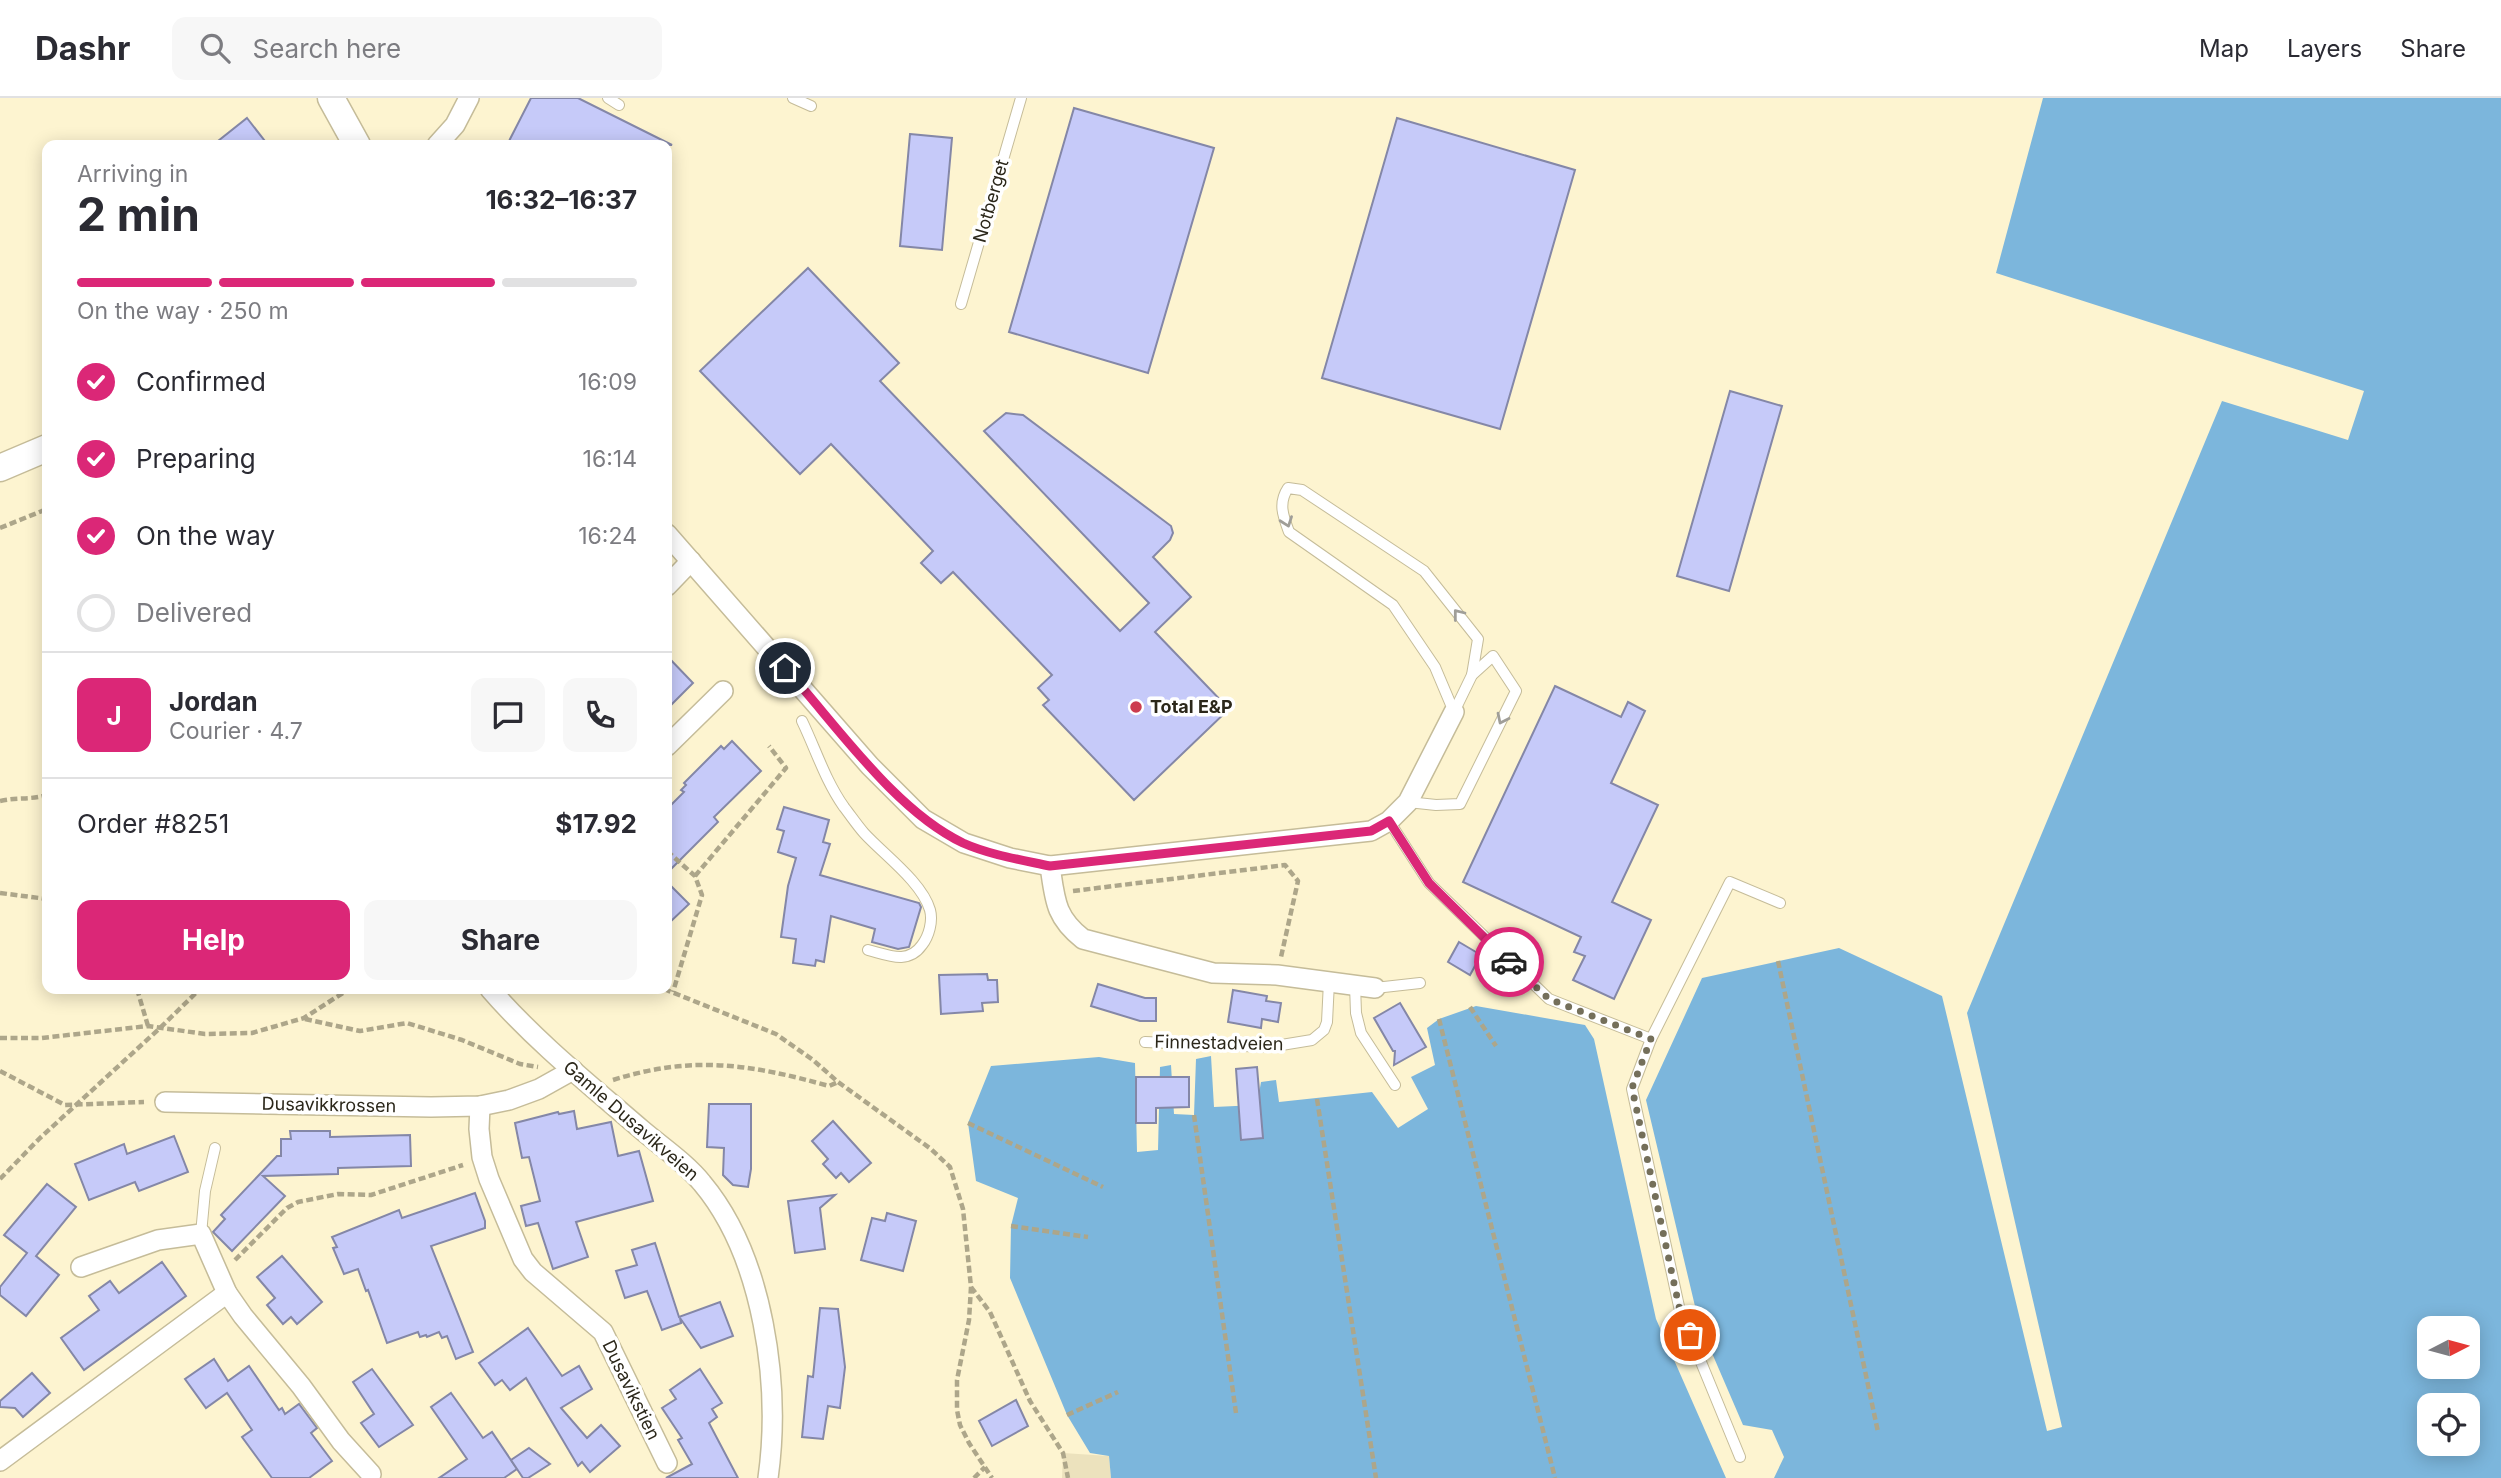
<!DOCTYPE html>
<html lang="en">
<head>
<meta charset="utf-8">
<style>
  :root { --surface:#fff; --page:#f7f7f7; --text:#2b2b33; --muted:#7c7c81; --line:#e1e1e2; --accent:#db2777 }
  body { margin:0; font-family:Inter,sans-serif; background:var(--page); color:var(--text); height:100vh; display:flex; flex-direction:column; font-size:26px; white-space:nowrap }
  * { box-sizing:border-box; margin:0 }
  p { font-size:23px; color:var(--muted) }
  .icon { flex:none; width:38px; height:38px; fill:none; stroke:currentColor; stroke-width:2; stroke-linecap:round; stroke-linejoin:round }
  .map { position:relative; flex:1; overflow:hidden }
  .details { position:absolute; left:42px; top:42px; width:630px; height:854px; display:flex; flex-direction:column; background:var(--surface); border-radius:14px; box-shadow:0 4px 18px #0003 }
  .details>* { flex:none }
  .needle { width:46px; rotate:84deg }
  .controls { position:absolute; left:2417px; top:1218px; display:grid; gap:14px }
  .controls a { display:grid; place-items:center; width:63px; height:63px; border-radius:14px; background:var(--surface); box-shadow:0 4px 18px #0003; font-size:35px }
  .pin { position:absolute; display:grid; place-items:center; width:60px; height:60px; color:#fff; margin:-30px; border:4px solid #fff; border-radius:50%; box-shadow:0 2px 7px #0007 }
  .courier { position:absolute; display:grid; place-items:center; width:70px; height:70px; margin:-35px; border:5px solid #db2777; border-radius:50%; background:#fff; color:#222; box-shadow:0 2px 9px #0007 }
  .overview em { font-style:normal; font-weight:700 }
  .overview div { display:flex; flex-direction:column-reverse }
  .overview { display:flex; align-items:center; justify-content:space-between; height:119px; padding:0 35px }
  h1 { font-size:46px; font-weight:700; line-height:52px }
  .bar { display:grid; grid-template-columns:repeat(4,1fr); gap:10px 7px; align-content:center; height:84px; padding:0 35px }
  .bar i { height:9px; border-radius:5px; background:var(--line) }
  .bar .selected { background:var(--accent) }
  .bar p { grid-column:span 4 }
  .line { display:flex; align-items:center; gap:18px; padding:0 35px; border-top:2px solid var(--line) }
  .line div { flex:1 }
  .round { display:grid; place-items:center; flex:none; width:74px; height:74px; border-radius:14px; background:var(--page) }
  ol { padding:0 35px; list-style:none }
  li { display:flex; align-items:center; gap:21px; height:77px }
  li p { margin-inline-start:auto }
  li .icon { padding:7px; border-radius:50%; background:var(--accent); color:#fff; stroke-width:4 }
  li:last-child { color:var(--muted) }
  li i { width:38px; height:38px; border:4px solid var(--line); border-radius:50% }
  .button { display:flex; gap:14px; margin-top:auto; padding:14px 35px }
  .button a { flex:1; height:80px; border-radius:14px; background:var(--accent); color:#fff; font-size:28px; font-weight:700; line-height:80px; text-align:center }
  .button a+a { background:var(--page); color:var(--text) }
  header { display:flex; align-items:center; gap:42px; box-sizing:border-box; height:98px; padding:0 35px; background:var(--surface); border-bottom:2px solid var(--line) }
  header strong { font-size:33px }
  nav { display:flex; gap:38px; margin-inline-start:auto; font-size:24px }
  .search { width:490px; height:63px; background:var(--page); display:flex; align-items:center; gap:18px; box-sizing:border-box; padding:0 24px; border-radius:14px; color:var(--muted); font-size:26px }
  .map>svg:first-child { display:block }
  .sand { fill:#ece2bd }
  .water { fill:#7cb6dc; fill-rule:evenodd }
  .building { fill:#c6caf9; stroke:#8487a7; stroke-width:2 }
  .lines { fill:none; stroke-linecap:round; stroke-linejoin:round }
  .service-casing { stroke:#c5bc99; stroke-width:12 }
  .minor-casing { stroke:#c5bc99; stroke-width:22 }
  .secondary-casing { stroke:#c5bc99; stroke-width:29 }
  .path { stroke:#ada68a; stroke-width:4.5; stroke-dasharray:7 3.5; stroke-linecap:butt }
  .service { stroke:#fff; stroke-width:10 }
  .minor { stroke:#fff; stroke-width:19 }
  .secondary { stroke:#fff; stroke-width:26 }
  .oneway { stroke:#a09e98 }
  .done { stroke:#746f5a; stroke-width:7; stroke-dasharray:0 12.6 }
  .route { stroke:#db2777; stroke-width:9 }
  .poi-dot { fill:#cc3c4f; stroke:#fff; stroke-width:2.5 }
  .labels { text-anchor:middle; stroke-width:7; stroke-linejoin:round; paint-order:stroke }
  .street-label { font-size:18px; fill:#2b271a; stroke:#fff }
  .poi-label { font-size:18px; font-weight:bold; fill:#2b271a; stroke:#fff; text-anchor:start }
</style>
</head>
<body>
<header>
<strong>Dashr</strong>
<div class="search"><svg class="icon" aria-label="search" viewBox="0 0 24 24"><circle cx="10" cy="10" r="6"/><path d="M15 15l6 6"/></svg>Search here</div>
<nav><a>Map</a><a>Layers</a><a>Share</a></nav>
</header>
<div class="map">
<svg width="2501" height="1380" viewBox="0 0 2501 1380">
  <rect width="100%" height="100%" fill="#fdf4d0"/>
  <!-- sand -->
  <path class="sand" d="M1063,1355l46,3 2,22h-49z"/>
  <!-- water -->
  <g class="water">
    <path d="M2043,0h458v1380h-727l10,-21 -12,-27 -29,-5 -44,-102 -53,-223 56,-122 137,-30 103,48 105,435 15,-4 -95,-414 255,-612 126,39 16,-49 -368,-118zM2429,1230h39v39h-39zM2429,1307h39v39h-39z"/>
    <path d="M1476,908l109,19 9,14 62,280 70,159h-615l-2,-22 -19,-3 -23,-38 -57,-137 1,-52 7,-28 -42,-17 -8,-58 23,-57 108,-9 36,6 2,89 21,-2 2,-83 11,-2 3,49 20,1 2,-56 15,-3 3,51 43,-2 4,-23 15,-2 3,22 93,-10 26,36 30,-19 -17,-32 24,-12 -8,-37 12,-9z"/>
  </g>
  <!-- building -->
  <g class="building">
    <path d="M531,0h47l94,47h-165z"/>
    <path d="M1074,10l140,40 -66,225 -139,-41z"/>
    <path d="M247,20l21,27h-55z"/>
    <path d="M1397,20l178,52 -75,259 -178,-51z"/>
    <path d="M910,36l42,4 -10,112 -42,-4z"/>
    <path d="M808,170l91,95 -19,18 240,250 29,-28 -165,-172 22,-18 17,2 148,111 2,7 -3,7 -17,17 38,40 -36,35 74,77 -95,91 -91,-95 6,-5 -11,-12 14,-13 -99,-103 -12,11 -20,-20 12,-12 -102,-107 -31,30 -100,-103z"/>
    <path d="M1730,293l52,15 -53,185 -52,-15z"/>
    <path d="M667,558l26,27 -26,26z"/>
    <path d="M1555,588l66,31 7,-15 17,9 -34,72 47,22 -46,97 39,18 -37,79 -41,-19 12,-24 -11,-4 7,-15 -118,-55z"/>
    <path d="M732,643l29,30 -47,46 4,5 -51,51v-64l17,-17 -3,-2 5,-5 -2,-2 37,-37 3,3z"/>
    <path d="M784,709l45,13 -6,22 7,2 -10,31 99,28 2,4 -12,40 -11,2 -26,-7 3,-13 -44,-13 -7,46 -8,-2 -1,6 -22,-3 3,-24 -15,-2 7,-51 8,-28 -18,-6 6,-21 -7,-2z"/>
    <path d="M667,784l22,22 -22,21z"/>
    <path d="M1459,844l22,13 -11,20 -22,-13z"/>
    <path d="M987,876l1,6h9l1,22 -16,1 1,8 -42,3 -2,-39z"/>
    <path d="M1098,886l47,14h11v23h-16l-49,-15z"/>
    <path d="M1233,892l34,6 -1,5 15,2 -3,19 -16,-3 -1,9 -33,-6z"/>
    <path d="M1400,905l26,44 -32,18 1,-14h-2l-19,-33z"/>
    <path d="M1257,969l6,71 -22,2 -5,-71z"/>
    <path d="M1136,979h53v30l-33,1v15h-20z"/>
    <path d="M709,1006h42v65l-3,18 -15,-2 -10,-10 1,-27 -17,-1z"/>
    <path d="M574,1013l3,18 34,-7 7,34 21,-5 14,50 -77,21 12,35 -35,12 -15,-46 -12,3 -5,-20 19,-5 -11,-44 -7,1 -7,-35 43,-11 1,2z"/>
    <path d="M833,1023l38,42 -22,19 -8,-9 -5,5 -13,-14 5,-5 -16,-18z"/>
    <path d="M290,1033h40v6l80,-2 1,31 -73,2v6l-75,2 22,20 -53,55 -19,-19 12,-13 -4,-4 56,-59h4v-17h10z"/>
    <path d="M174,1038l14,36 -49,19 -4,-9 -46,18 -14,-36 49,-20 3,10z"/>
    <path d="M47,1086l29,23 -40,49 23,19 -33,41 -26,-21v-8l27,-34 -23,-18z"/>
    <path d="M475,1095l10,28v7l-54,18 42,106 -17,7 -9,-23 -5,2 -3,-6 -12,5 -1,-2 -6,2 -2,-5 -31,11 -19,-53 -2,1 -8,-22 -14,5 -11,-26 4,-1 -5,-10 67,-27 3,8z"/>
    <path d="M835,1097l-15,13 5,41 -30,4 -7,-52z"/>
    <path d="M887,1115l29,8 -13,50 -42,-11 11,-42 13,3z"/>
    <path d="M655,1145l24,74 41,-15 13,34 -32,12 -21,-30 1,5 -19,7 -15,-39 -22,7 -9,-27 21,-6 -5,-15z"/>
    <path d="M282,1158l40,46 -25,22 -6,-7 -8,7 -16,-19 8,-7 -18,-21z"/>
    <path d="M162,1164l24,34 -102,74 -23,-32 38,-28 -10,-14 21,-15 9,12z"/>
    <path d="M820,1210l18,1 7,58 -5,41 -12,-2 -5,33 -21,-2 6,-61 5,1z"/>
    <path d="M528,1230l34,48 17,-10 13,23 -31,19 26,30 14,-13 19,21 -30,26 -8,-10 -4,4 -52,-88 -16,12 -8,-10 -7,5 -16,-22z"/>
    <path d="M214,1261l14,22 21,-15 30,44 3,-2 3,6 14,-10 18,24 -6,5 21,28 -23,17h-37l-30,-41 10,-7 -25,-37 -21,15 -21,-29z"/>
    <path d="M372,1271l41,56 -34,22 -18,-24 13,-9 -21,-32z"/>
    <path d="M700,1271l22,34 -10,6 5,8 -8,6 29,55h-72l26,-14 -14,-24 4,-2 -20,-30 14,-9 -6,-9z"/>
    <path d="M32,1275l18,20 -27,24 -8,-9 -15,-1v-6z"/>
    <path d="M451,1295l32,45 9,-6 25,37 -13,9h-65l28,-19 -36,-52z"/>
    <path d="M1016,1302l12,26 -36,20 -13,-25z"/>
    <path d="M529,1350l21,16 -22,14h-5l-12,-18z"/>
  </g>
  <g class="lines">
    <defs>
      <g id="service">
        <path d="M608,0l11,7"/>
        <path d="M793,0l18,8"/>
        <path d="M961,206l60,-206"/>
        <path d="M1454,614l-19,-45 -42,-62 -104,-73c-6,-16 -11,-29 -1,-44l14,2 122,81 54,68 -6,36"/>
        <path d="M802,623c14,29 23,59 42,86 7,9 13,18 20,26 19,21 58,49 66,77 3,11 -1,26 -8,35 -14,20 -34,10 -54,5"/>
        <path d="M1408,704l28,3 24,-1 56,-113 -23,-35 -21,19 -18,37"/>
        <path d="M1389,723l40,62 120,116 102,40 79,-157 50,21"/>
        <path d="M1355,887l1,28 5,20 34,52"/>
        <path d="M1375,890l45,-5"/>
        <path d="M1651,941l-19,50 48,222 60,146"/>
        <path d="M1145,944l124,5 43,-7 12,-10 3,-8 2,-40"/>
        <path d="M201,1136l4,-43 10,-43"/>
      </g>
      <g id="minor">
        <path d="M437,47l18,-20 14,-27"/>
        <path d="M667,436l203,232 53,53 41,24 46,15 40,8 321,-35 18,-10 19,-19 46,-90"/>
        <path d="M667,488l24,-25"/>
        <path d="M667,648l56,-55"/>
        <path d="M1050,768c5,34 5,51 33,73l130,34 64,2 98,13"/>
        <path d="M490,891c45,52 100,96 152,141 20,17 44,33 60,53 62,74 79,202 66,295"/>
        <path d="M165,1004l266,5 49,-1 29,-6 30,-11 34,-19"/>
        <path d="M480,1008l-1,23 3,28 7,22 34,80 10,13 70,60 64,131"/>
        <path d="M81,1169l77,-27 43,-6 26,59 16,23 58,70 40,55 30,33"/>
        <path d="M0,1363l227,-168"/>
      </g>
      <g id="secondary">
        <path d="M331,0l26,47"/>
        <path d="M0,370l47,-20"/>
      </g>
    </defs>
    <!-- service casing -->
    <use href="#service" class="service-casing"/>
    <!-- minor casing -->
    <use href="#minor" class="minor-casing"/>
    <!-- secondary casing -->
    <use href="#secondary" class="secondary-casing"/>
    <!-- path -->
    <g class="path">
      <path d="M0,430l47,-19"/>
      <path d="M0,703c17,-4 30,-1 47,-6"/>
      <path d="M667,753l28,25 7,19 -29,97"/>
      <path d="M695,778l91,-108 -17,-22"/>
      <path d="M1073,793l212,-26 13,16 -17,76"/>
      <path d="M0,795l47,6"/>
      <path d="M1778,863l100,471"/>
      <path d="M137,891l11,37"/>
      <path d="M664,891l112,45 37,26 25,22 93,67 19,18 13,42 8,78 -2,33 -12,60v30l3,15 9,18 23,35"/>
      <path d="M1470,909l26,39"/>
      <path d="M305,921l55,12 47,-8 55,17 58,24 18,3"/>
      <path d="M1439,921l116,459"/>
      <path d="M0,940h42l106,-12 57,8 47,-1 52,-15 45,-29"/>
      <path d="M0,973l65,34 79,-3"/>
      <path d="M613,982c79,-25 137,-16 216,6l9,-4"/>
      <path d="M1317,1001l59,379"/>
      <path d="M1194,1017l42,298"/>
      <path d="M968,1025l135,64"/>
      <path d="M0,1081l40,-41 120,-110 40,-39"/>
      <path d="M1011,1128l77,11"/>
      <path d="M235,1162l52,-52 11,-6 40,-8 33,1 92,-30"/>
      <path d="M971,1189l19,25 40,89 33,52 5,25"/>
      <path d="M1067,1317l51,-23"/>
      <path d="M974,1380l11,-11"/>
    </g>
    <!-- service -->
    <use href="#service" class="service"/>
    <!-- minor -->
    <use href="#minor" class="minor"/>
    <!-- secondary -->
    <use href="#secondary" class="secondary"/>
  </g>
  <!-- one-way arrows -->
  <defs><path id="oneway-chevron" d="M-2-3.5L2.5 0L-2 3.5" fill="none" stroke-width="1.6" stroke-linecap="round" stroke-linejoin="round" transform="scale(1.75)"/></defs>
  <g class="oneway">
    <use href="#oneway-chevron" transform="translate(1287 424) rotate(70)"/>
    <use href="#oneway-chevron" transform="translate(1458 516) rotate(-128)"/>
    <use href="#oneway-chevron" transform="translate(1502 621) rotate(116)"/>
  </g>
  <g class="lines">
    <!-- done -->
    <path class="done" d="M1509,864l40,37 102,40 -19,49 48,223 10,24"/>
    <!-- route -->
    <path class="route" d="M785,570c51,56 109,142 178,175 27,12 59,17 87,23l321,-35 18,-10 40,62 80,79"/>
  </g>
  <!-- markers -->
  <circle class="poi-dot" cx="1136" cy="609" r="7"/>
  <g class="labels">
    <!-- street labels -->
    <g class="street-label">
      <text transform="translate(991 103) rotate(-74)" y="6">Notberget</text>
      <text transform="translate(1219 945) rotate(1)" y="6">Finnestadveien</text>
      <text transform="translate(329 1007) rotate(1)" y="6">Dusavikkrossen</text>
      <text transform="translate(631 1023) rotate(41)" y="6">Gamle Dusavikveien</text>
      <text transform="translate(631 1292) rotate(64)" y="6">Dusavikstien</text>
    </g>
    <!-- poi labels -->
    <g class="poi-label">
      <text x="1150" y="615">Total E&amp;P</text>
    </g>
  </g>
</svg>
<div class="controls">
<a><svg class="needle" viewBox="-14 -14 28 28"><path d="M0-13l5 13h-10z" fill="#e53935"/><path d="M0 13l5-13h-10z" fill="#7c7c81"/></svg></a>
<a><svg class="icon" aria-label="locate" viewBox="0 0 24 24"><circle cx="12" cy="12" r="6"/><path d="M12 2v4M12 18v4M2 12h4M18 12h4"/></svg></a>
</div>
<div class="pin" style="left:1690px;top:1237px;background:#ea580c"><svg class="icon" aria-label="bag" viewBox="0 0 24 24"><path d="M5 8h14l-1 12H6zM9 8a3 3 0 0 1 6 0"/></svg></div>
<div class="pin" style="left:785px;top:570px;background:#1f2937"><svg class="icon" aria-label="home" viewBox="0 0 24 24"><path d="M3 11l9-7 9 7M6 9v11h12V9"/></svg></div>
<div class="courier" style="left:1509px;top:864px"><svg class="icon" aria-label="car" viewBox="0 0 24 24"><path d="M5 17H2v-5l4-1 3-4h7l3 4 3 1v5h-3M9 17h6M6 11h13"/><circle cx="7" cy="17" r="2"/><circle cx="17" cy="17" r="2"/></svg></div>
<section class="details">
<div class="overview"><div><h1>2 min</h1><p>Arriving in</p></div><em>16:32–16:37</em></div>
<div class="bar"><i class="selected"></i><i class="selected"></i><i class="selected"></i><i></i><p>On the way · 250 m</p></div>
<ol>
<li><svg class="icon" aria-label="check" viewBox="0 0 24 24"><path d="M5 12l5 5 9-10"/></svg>Confirmed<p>16:09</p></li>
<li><svg class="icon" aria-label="check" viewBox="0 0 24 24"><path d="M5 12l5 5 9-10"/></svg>Preparing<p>16:14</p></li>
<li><svg class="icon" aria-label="check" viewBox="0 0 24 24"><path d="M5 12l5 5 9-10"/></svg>On the way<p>16:24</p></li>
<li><i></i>Delivered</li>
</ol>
<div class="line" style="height:126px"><b class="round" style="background:var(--accent);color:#fff">J</b><div><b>Jordan</b><p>Courier · 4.7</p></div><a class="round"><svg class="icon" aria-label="chat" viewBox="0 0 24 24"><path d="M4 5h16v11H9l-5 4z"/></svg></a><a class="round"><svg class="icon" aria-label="phone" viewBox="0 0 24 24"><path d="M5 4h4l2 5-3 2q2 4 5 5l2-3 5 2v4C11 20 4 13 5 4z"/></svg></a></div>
<div class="line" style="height:91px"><div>Order #8251</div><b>$17.92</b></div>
<div class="button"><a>Help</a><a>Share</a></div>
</section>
</div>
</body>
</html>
